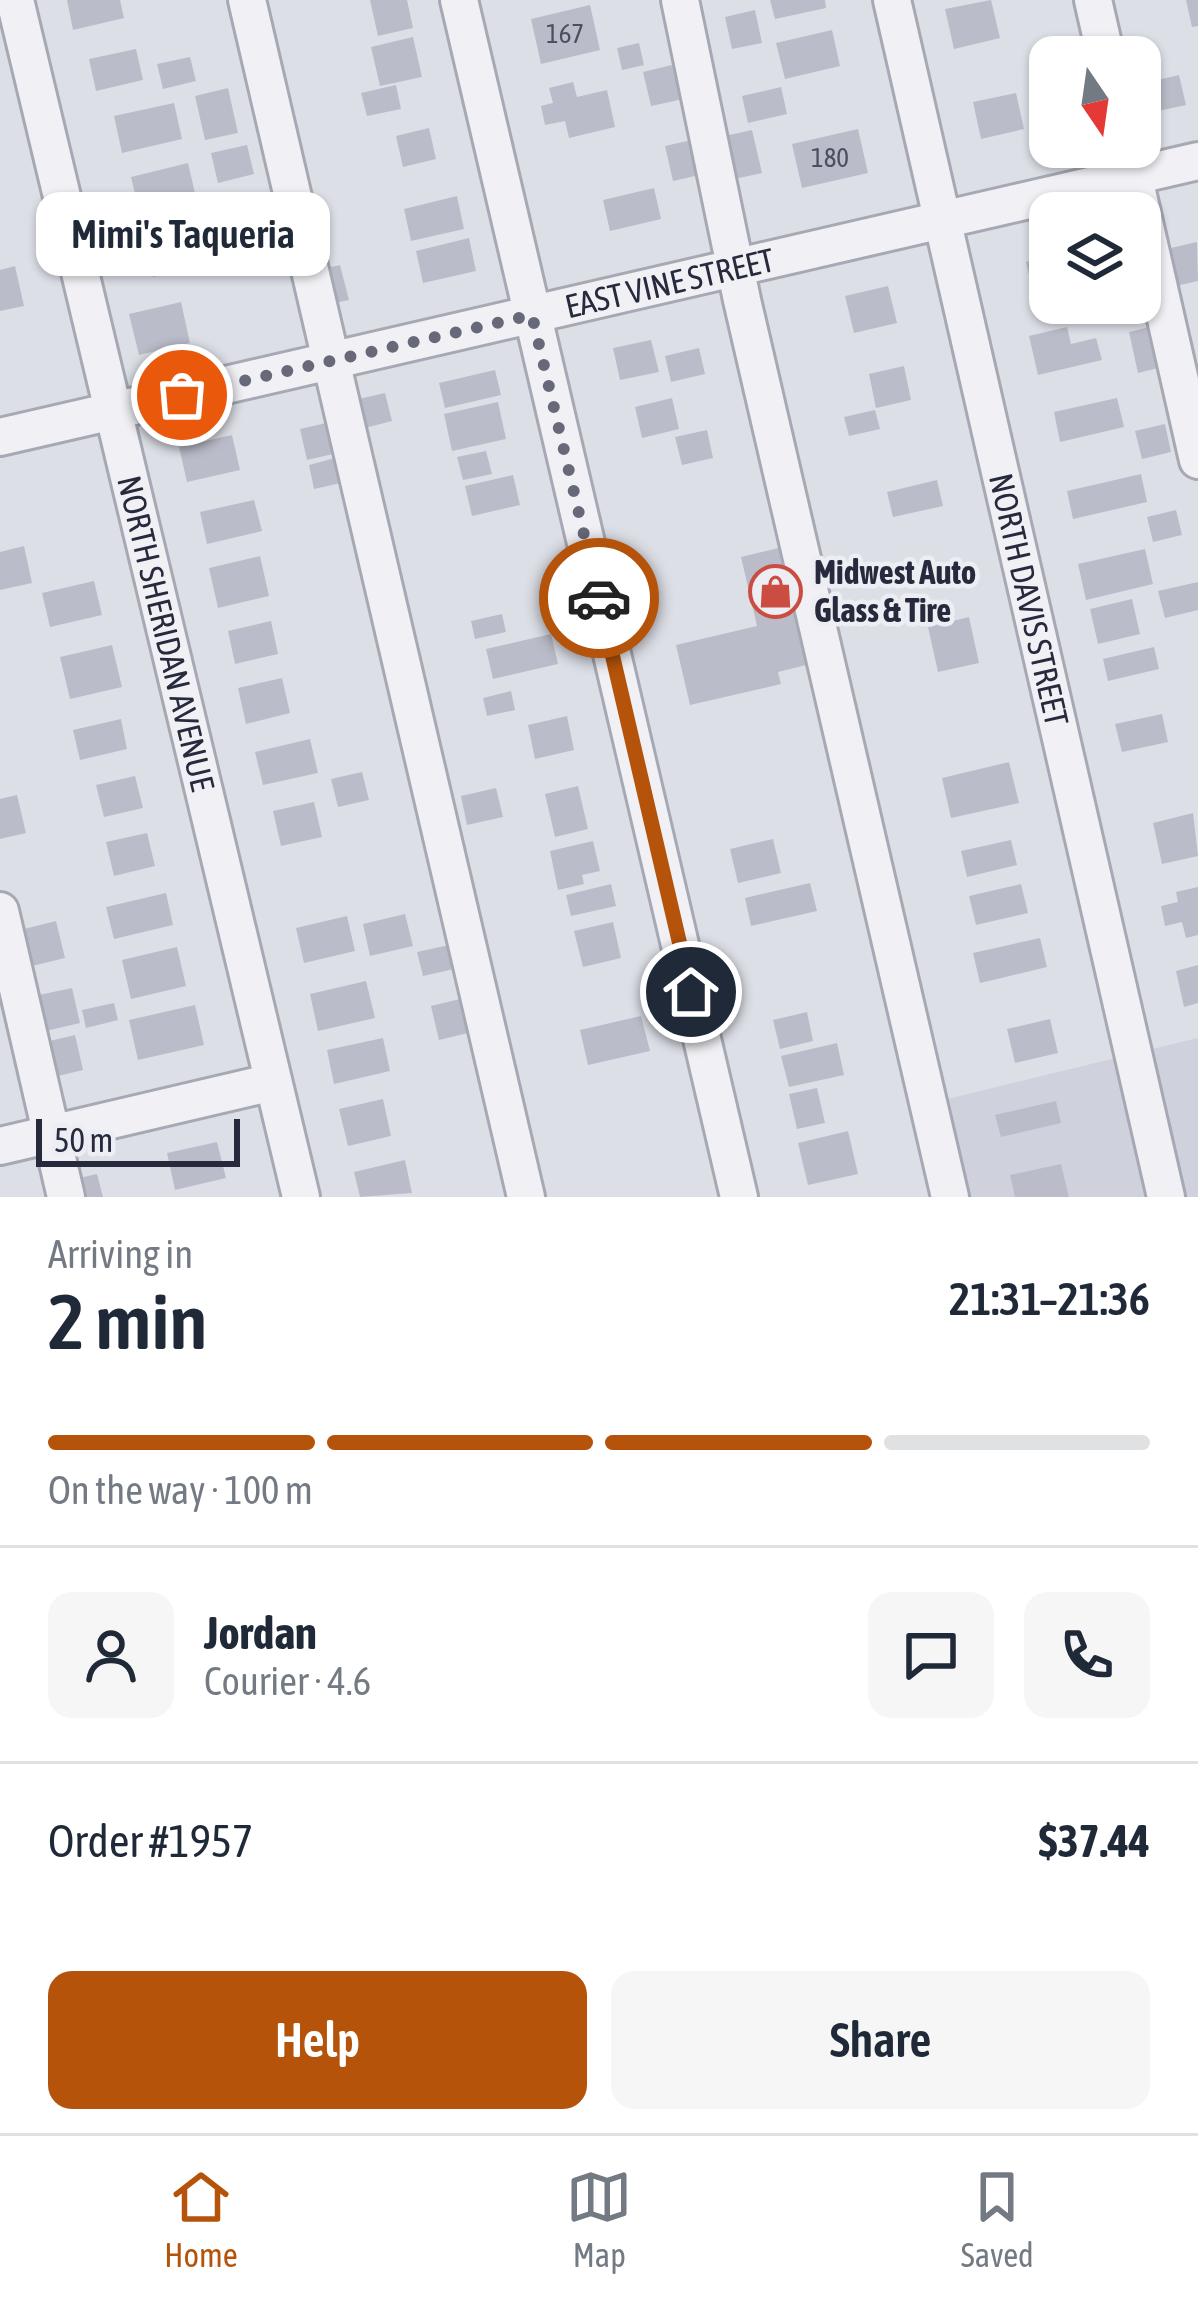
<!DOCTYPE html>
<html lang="en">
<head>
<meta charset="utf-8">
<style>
  :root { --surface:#fff; --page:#f6f6f7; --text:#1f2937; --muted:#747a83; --line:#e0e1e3; --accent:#b45309 }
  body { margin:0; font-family:"Asap Condensed",sans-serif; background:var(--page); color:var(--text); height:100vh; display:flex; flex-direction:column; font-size:45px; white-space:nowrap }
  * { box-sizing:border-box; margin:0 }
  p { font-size:39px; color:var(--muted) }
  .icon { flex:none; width:66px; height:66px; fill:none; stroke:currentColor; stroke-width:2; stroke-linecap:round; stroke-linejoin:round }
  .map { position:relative; height:1197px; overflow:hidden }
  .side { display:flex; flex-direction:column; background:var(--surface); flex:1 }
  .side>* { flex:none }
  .needle { width:78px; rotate:167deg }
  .buttons { position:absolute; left:1029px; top:36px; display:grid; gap:24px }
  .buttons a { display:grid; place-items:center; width:132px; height:132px; border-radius:24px; background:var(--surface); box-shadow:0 3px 9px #0004; font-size:60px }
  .scale { position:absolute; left:36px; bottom:30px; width:204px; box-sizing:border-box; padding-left:12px; border:6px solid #272a3d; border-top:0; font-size:33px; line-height:42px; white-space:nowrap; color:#272a3d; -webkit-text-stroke:9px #eceef4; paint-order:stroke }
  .pin { position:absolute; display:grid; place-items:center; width:102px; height:102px; color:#fff; margin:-51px; border:6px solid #fff; border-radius:50%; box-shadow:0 3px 12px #0007 }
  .courier { position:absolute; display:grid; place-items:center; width:120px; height:120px; margin:-60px; border:9px solid #b45309; border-radius:50%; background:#fff; color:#222; box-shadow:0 3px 15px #0007 }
  .bubble { position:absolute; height:84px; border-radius:24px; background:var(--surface); box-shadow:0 3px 9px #0004; font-size:39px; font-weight:600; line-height:84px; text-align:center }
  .head em { font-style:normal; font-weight:600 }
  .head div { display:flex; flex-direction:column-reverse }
  .head { display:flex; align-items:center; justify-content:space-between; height:204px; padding:0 48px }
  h1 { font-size:78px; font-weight:600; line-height:90px }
  .bar { display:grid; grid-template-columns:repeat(4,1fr); gap:18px 12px; align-content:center; height:144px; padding:0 48px }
  .bar i { height:15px; border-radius:9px; background:var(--line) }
  .bar .active { background:var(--accent) }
  .bar p { grid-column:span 4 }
  .line { display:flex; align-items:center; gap:30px; padding:0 48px; border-top:3px solid var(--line) }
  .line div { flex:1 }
  .round { display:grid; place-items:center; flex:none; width:126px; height:126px; border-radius:24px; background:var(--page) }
  .button { display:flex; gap:24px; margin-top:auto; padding:24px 48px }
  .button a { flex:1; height:138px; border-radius:24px; background:var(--accent); color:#fff; font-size:48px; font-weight:600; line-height:138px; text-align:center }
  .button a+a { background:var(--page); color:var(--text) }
  .tab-bar { display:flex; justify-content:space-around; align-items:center; height:168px; border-top:3px solid var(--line); background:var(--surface); font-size:33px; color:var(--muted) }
  .tab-bar a { display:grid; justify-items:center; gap:6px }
  .tab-bar .active { color:var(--accent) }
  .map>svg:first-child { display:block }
  .built { fill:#cfd1dc }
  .building { fill:#babdc9 }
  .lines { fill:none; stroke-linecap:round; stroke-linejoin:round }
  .minor-casing { stroke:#a6a9b4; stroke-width:42 }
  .minor { stroke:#f0f0f5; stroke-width:36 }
  .done { stroke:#676978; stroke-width:12; stroke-dasharray:0 21.6 }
  .route { stroke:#b45309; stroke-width:15 }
  .labels { text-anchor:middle; stroke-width:9; stroke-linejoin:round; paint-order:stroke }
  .number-label { font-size:27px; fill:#4c4f60 }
  .street-label { font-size:33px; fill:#272a3d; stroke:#eceef4 }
  .poi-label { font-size:33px; font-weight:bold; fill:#272a3d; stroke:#eceef4; text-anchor:start }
</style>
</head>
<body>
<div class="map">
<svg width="1198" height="1197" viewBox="0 0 1198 1197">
  <rect width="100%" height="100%" fill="#dddfe7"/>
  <!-- built -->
  <path class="built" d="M1198,1038v159h-248l-23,-93z"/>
  <!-- building -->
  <g class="building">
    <path d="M67,0h53l4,18 -51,12z"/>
    <path d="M370,0h37l6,28 -35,8z"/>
    <path d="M770,0h55l1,8 -51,11z"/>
    <path d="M991,0l9,38 -46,11 -9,-40z"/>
    <path d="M1186,0h12v26l-6,1z"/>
    <path d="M590,5l10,45 -59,14 -10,-45z"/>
    <path d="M755,10l7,33 -30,6 -7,-32z"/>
    <path d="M832,30l8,36 -55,13 -9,-36z"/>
    <path d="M413,37l9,40 -42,9 -9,-39z"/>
    <path d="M639,43l5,22 -22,5 -5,-22z"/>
    <path d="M136,49l7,31 -47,11 -7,-32z"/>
    <path d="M190,57l6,24 -33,8 -6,-25z"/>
    <path d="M680,63l8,35 -37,8 -8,-34z"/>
    <path d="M1179,75l7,30 -46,10v-31z"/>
    <path d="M573,82l4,15 30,-7 8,37 -46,11 -4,-17 -20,4 -4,-19 12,-3 -4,-15z"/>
    <path d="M396,85l5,24 -34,7 -6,-23z"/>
    <path d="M781,87l6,27 -39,9 -6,-27z"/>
    <path d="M228,88l10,45 -33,7 -10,-44z"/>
    <path d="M1016,93l8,36 -43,10 -8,-37z"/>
    <path d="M174,103l8,36 -60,14 -8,-37z"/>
    <path d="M429,128l7,31 -33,8 -7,-31z"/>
    <path d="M858,129l10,44 -66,15 -10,-44z"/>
    <path d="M752,130l10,43 -32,7 -10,-43z"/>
    <path d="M696,139l8,35 -31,7 -8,-35z"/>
    <path d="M247,145l7,29 -36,9 -7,-30z"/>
    <path d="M188,163l9,39 -57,13 -9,-38z"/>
    <path d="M654,188l7,31 -51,12 -7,-31z"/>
    <path d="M457,196l7,33 -53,12 -7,-32z"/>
    <path d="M261,211l8,33 -24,6 -8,-34z"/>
    <path d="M199,219l10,45 -56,13 -11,-45z"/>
    <path d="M469,238l7,33 -53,12 -7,-32z"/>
    <path d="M1197,242l1,39 -27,6 -9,-37z"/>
    <path d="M1050,256v38l-16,3 -8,-35z"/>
    <path d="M340,265l9,35 -28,6 -9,-35z"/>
    <path d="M15,266l9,40 -24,5v-41z"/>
    <path d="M888,286l9,37 -43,10 -9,-37z"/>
    <path d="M181,302l9,41 -51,12 -10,-41z"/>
    <path d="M1157,325l9,41 -28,7 -9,-41z"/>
    <path d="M1067,327l4,17 25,-6 6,22 -64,15 -9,-39z"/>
    <path d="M651,340l8,32 -39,8 -7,-32z"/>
    <path d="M699,348l6,26 -34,8 -6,-26z"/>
    <path d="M904,366l7,34 -35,8 -7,-34z"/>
    <path d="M495,370l6,25 -56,13 -6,-25z"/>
    <path d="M385,393l7,28 -31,8 -7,-29z"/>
    <path d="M672,398l7,31 -37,9 -7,-31z"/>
    <path d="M1117,398l7,29 -64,15 -6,-30z"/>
    <path d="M498,402l8,37 -54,12 -8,-37z"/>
    <path d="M875,410l5,19 -31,7 -5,-19z"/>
    <path d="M326,423l7,31 -26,6 -7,-31z"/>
    <path d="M1165,424l6,28 -29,7 -7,-28z"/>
    <path d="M707,430l6,28 -31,7 -7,-28z"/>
    <path d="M232,435l8,35 -53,12 -8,-35z"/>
    <path d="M486,451l6,23 -29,6 -6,-23z"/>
    <path d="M335,458l6,25 -27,6 -5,-24z"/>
    <path d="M1141,474l6,28 -74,17 -6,-28z"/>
    <path d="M513,475l7,30 -48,11 -7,-30z"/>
    <path d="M937,480l6,26 -50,11 -6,-25z"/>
    <path d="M254,500l8,31 -55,13 -7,-32z"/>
    <path d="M1176,510l6,25 -29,7 -6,-25z"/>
    <path d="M791,545l27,117 -40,10 3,12 -91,21 -14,-60 81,-19 -16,-69z"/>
    <path d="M24,546l8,37 -32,7v-38z"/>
    <path d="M1145,549l8,35 -67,16 -8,-36z"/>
    <path d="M260,556l9,40 -51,12 -9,-40z"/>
    <path d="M94,581l8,34 -52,12 -8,-34z"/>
    <path d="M1198,582v28l-33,8 -7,-27z"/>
    <path d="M1132,599l8,35 -42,10 -8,-35z"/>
    <path d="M502,614l4,18 -31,7 -4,-18z"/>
    <path d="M969,617l10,46 -41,9 -10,-45z"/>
    <path d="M271,621l7,33 -43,10 -7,-33z"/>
    <path d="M551,634l7,30 -65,15 -7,-30z"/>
    <path d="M112,645l10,42 -52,12 -10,-42z"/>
    <path d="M1154,647l5,22 -51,12 -5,-22z"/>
    <path d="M282,678l8,35 -44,11 -8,-36z"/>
    <path d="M511,691l4,19 -28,6 -4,-18z"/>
    <path d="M1162,714l6,28 -46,10 -7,-28z"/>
    <path d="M567,716l7,34 -39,9 -7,-34z"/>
    <path d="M121,719l6,30 -47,11 -7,-30z"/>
    <path d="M310,739l8,34 -55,12 -8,-33z"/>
    <path d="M1009,762l10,41 -68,15 -9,-40z"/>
    <path d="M362,772l7,28 -31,7 -7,-28z"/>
    <path d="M135,776l8,32 -39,9 -8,-32z"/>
    <path d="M578,786l10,43 -33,8 -10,-43z"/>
    <path d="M496,788l7,29 -36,8 -6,-29z"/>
    <path d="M17,795l9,38 -26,6v-40z"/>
    <path d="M314,802l8,35 -41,9 -8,-35z"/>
    <path d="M1193,813l5,43 -36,8 -9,-41z"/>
    <path d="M147,833l8,33 -41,10 -8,-34z"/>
    <path d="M773,839l8,34 -43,10 -8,-34z"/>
    <path d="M1011,840l6,25 -50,12 -6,-26z"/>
    <path d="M593,841l7,30 -18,4 2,9 -26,6 -8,-39z"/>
    <path d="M810,883l7,28 -66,15 -6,-28z"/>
    <path d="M611,884l5,22 -45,10 -5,-21z"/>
    <path d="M1021,884l7,29 -52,12 -7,-29z"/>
    <path d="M1198,887v48l-12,3 -4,-16 -17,4 -4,-20 17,-4 -2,-10z"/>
    <path d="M166,893l7,32 -59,14 -8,-32z"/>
    <path d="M405,914l8,32 -43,10 -7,-32z"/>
    <path d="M347,916l8,35 -51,12 -8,-35z"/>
    <path d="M56,921l9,37 -37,9 -8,-37z"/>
    <path d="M613,922l8,36 -38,9 -9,-36z"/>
    <path d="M1040,938l7,29 -67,16 -7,-30z"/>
    <path d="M449,945l5,24 -31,7 -6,-24z"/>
    <path d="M177,947l9,39 -55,13 -9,-39z"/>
    <path d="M1198,965v38l-14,4 -8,-36z"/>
    <path d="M366,981l9,37 -57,13 -8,-37z"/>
    <path d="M72,988l8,35 -47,11 -8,-36z"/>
    <path d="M460,999l8,34 -29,7 -8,-34z"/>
    <path d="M114,1003l4,17 -32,8 -4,-18z"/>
    <path d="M195,1005l9,40 -66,15 -9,-40z"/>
    <path d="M807,1012l6,29 -33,8 -7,-29z"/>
    <path d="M641,1016l9,35 -62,14 -8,-35z"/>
    <path d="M1050,1019l8,34 -43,10 -8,-34z"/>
    <path d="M75,1035l8,35 -38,9 -8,-35z"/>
    <path d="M383,1038l7,33 -56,13 -7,-34z"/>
    <path d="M837,1043l7,32 -55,12 -8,-31z"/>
    <path d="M817,1088l8,35 -28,6 -8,-35z"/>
    <path d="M383,1099l8,37 -43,10 -9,-37z"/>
    <path d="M1056,1101l5,22 -60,14 -6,-22z"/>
    <path d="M848,1131l10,43 -50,11 -10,-42z"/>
    <path d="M217,1142l9,36 -51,12 -8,-37z"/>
    <path d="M405,1160l7,33 -52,4 -6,-25z"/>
    <path d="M1061,1164l8,33h-54l-5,-22z"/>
    <path d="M97,1174l6,23h-33l-4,-16z"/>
  </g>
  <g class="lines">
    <defs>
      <g id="minor">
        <path id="s1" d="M15,0l286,1197"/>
        <path d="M247,0l279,1197"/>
        <path d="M459,0l280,1197"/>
        <path d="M680,0l62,300 208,897"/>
        <path id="s2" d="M892,0l274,1197"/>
        <path d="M1093,0l13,57"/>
        <path d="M1127,147l71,313"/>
        <path id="s3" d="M0,437l1198,-276"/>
        <path d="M0,911l66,286"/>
        <path d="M0,1146l273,-64"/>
      </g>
    </defs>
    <!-- minor casing -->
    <use href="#minor" class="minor-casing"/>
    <!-- minor -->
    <use href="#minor" class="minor"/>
  </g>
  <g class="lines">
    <!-- done -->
    <path class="done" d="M182,395l350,-80 67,283"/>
    <!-- route -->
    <path class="route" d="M599,598l92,394"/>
  </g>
  <!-- icons -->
  <defs>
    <symbol id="shop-ring" viewBox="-11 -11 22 22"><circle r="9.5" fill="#eceef4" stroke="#cb4d42" stroke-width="1.5"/><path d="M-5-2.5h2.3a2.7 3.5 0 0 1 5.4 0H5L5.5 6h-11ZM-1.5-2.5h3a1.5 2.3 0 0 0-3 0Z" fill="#cb4d42"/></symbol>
  </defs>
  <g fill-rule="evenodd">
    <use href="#shop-ring" x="746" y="562" width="59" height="59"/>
  </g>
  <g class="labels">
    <!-- number labels -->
    <g class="number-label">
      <text x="565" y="43">167</text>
      <text x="830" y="167">180</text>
    </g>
    <!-- street labels -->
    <g class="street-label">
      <text dy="12" stroke="none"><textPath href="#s3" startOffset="687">EAST VINE STREET</textPath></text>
      <text dy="12" stroke="none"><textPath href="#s2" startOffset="615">NORTH DAVIS STREET</textPath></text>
      <text dy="12" stroke="none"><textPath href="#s1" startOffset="651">NORTH SHERIDAN AVENUE</textPath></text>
    </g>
    <!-- poi labels -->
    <g class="poi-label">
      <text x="814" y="584">Midwest Auto<tspan x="814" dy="38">Glass &amp; Tire</tspan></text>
    </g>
  </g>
</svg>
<div class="buttons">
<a><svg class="needle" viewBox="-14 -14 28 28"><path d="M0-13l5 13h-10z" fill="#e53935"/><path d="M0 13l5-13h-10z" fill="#747a83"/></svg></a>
<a><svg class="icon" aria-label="layers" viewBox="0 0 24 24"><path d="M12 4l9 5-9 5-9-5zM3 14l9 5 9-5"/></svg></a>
</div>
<div class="scale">50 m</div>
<div class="pin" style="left:182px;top:395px;background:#ea580c"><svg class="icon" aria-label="bag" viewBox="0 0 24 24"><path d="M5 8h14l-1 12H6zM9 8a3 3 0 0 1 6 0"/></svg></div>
<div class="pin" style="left:691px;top:992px;background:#1f2937"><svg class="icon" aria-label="home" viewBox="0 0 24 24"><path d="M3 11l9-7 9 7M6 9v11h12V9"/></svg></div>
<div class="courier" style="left:599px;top:598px"><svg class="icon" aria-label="car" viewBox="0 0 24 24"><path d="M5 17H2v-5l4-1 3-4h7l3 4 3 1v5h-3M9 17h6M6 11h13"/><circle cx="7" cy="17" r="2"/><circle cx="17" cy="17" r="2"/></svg></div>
<div class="bubble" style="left:36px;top:192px;width:294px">Mimi's Taqueria</div>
</div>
<section class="side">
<div class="head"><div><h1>2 min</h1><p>Arriving in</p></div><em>21:31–21:36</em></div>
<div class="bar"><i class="active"></i><i class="active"></i><i class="active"></i><i></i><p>On the way · 100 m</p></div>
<div class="line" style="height:216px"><a class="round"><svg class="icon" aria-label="person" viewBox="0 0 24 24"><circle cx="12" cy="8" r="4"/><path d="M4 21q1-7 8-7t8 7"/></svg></a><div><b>Jordan</b><p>Courier · 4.6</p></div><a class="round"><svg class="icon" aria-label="chat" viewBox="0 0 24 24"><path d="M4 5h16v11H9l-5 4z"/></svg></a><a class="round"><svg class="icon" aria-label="phone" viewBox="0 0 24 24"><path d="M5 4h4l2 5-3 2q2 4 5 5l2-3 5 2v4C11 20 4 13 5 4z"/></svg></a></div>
<div class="line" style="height:156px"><div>Order #1957</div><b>$37.44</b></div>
<div class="button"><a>Help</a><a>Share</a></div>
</section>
<nav class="tab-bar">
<a class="active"><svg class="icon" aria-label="home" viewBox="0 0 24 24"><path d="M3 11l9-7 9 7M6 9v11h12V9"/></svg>Home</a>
<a><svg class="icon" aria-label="map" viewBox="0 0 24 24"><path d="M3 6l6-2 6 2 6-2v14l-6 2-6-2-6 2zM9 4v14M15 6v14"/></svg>Map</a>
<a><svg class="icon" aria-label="saved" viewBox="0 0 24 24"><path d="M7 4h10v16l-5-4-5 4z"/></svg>Saved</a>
</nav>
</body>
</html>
